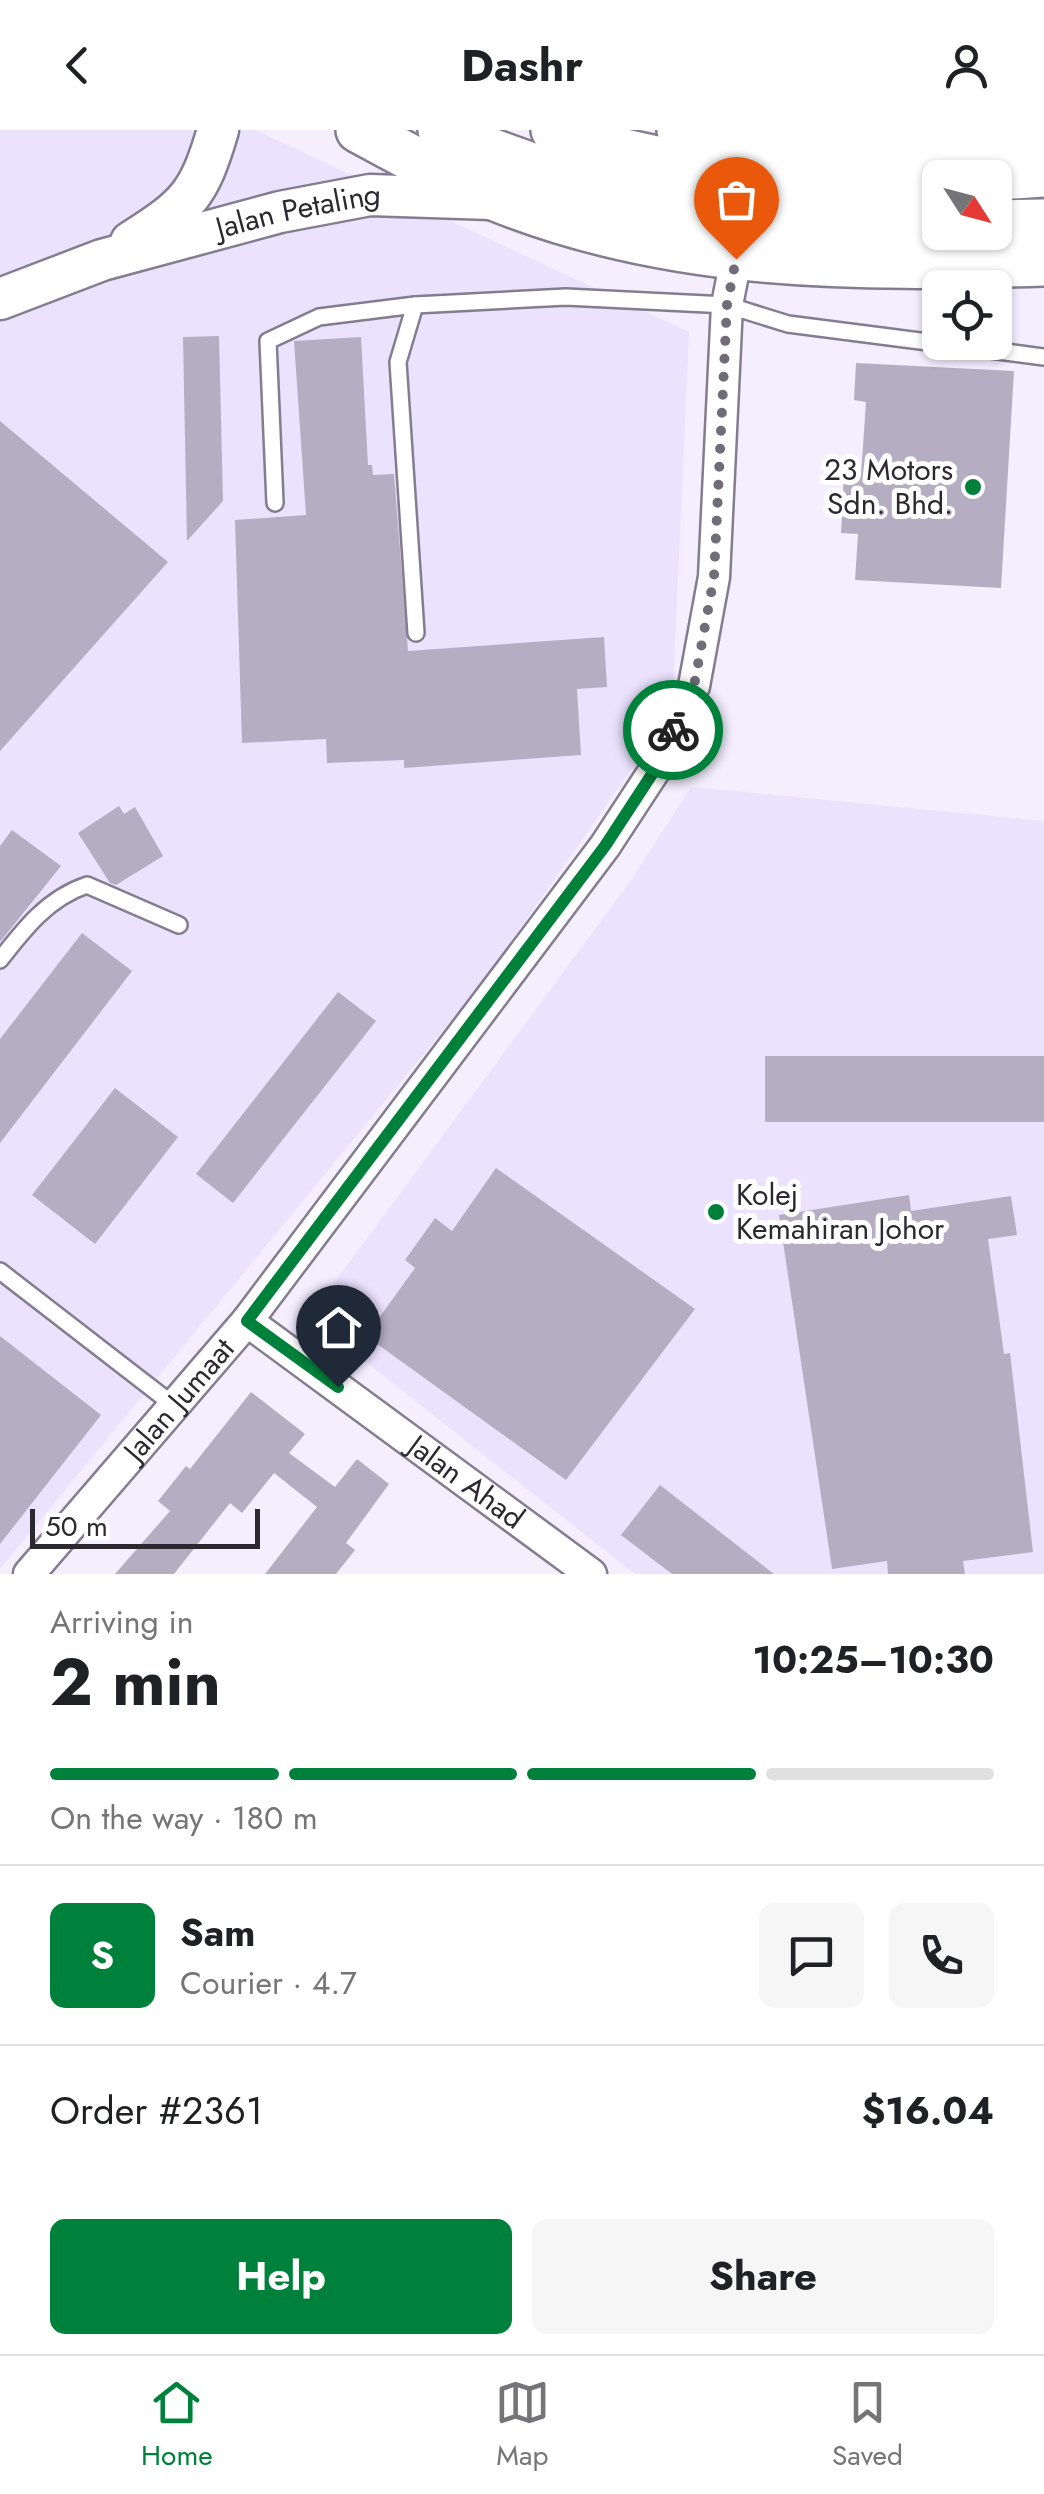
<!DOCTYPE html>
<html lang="en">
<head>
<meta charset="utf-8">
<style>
  :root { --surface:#fff; --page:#f6f6f6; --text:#202124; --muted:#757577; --line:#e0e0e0; --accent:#00813b }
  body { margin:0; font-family:Jost,sans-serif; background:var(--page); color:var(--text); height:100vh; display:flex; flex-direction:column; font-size:38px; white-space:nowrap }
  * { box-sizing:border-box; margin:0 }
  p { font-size:32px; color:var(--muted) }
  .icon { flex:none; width:55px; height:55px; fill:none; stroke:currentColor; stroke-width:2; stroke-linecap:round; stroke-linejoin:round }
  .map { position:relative; height:1444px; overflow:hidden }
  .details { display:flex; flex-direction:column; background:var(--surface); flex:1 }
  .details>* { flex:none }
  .needle { width:65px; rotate:126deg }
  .fabs { position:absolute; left:922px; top:30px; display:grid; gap:20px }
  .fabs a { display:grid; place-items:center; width:90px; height:90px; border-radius:15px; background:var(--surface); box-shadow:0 2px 8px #0004; font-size:50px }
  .scale { position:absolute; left:30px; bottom:25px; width:230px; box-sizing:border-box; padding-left:10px; border:5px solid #2b2830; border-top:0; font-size:28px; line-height:35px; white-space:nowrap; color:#2b2830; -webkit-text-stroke:8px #fff; paint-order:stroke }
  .pin { position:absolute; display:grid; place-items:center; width:85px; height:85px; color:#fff; margin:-102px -42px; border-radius:50% 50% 50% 0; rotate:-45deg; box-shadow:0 0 10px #0007 }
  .pin .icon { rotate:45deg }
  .courier { position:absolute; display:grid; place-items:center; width:100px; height:100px; margin:-50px; border:8px solid #00813b; border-radius:50%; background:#fff; color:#222; box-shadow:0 2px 12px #0007 }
  .overview em { font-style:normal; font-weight:700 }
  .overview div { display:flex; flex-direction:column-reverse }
  .overview { display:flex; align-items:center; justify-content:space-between; height:170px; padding:0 50px }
  h1 { font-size:65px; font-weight:700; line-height:75px }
  .bar { display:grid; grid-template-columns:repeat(4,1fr); gap:15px 10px; align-content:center; height:120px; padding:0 50px }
  .bar i { height:12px; border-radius:8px; background:var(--line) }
  .bar .on { background:var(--accent) }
  .bar p { grid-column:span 4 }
  .line { display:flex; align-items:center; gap:25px; padding:0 50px; border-top:2px solid var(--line) }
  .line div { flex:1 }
  .round { display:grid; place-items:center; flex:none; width:105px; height:105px; border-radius:15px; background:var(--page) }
  .primary-button { display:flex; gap:20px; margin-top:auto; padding:20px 50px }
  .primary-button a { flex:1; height:115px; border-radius:15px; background:var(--accent); color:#fff; font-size:40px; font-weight:700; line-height:115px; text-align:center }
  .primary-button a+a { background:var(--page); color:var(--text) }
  header { display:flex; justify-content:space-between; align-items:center; height:130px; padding:0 50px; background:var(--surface); font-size:45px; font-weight:700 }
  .dock { display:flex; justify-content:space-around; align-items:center; height:140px; border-top:2px solid var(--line); background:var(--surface); font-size:28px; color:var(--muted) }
  .dock a { display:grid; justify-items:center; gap:5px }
  .dock .on { color:var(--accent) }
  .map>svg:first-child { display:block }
  .built { fill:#ebe2fe }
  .building { fill:#b5aec2 }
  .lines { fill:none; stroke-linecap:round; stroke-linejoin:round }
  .service-casing { stroke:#837d8f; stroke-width:20 }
  .minor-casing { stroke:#837d8f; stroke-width:35 }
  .secondary-casing { stroke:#837d8f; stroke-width:45 }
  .primary-casing { stroke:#837d8f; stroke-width:50 }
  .service { stroke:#fff; stroke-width:15 }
  .minor { stroke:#fff; stroke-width:30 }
  .secondary { stroke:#fff; stroke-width:40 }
  .primary { stroke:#fff; stroke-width:45 }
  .done { stroke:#716d78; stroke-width:10; stroke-dasharray:0 18 }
  .route { stroke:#00813b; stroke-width:12 }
  .poi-dot { fill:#00813b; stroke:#fff; stroke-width:4 }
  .labels { text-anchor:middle; stroke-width:10; stroke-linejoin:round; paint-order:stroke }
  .street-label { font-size:30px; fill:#2b2830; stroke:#fff }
  .poi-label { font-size:30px; fill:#2b2830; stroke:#fff; text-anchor:end }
</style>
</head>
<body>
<header><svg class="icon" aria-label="back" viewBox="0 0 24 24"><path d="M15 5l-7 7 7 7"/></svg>Dashr<svg class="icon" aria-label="person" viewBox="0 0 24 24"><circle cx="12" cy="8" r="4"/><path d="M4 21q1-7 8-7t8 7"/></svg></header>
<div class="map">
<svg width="1044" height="1444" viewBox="0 0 1044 1444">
  <rect width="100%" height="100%" fill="#f4eeff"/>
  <!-- built -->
  <g class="built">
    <path d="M0,0h255l434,202 -17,379 -190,272 -482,586z"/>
    <path d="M691,657l353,34v753h-409l-326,-257 323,-438z"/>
  </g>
  <!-- building -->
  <g class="building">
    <path d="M219,206l4,165 -36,40 -4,-204z"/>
    <path d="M361,207l7,128h4l1,10 21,-1 14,177 196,-14 3,50 -30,2 4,66 -177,13v-8l-77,3 -1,-24 -84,4 -7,-223 71,-5 -12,-174z"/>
    <path d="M856,233l158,8 -13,217 -146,-8 3,-46 -17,-1 3,-59 17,1 5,-73 -12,-2z"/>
    <path d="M0,291l168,141 -168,189z"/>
    <path d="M119,676l5,8 11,-7 28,49 -47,29 -6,-2 -32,-50z"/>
    <path d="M12,700l49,36 -61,76v-96z"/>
    <path d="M82,803l50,38 -132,172v-104z"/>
    <path d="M338,862l38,29 -143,182 -37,-29z"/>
    <rect x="765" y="926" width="279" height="66"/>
    <path d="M115,958l63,49 -83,107 -63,-49z"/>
    <path d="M496,1038l199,141 -129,171 -200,-144 49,-68 -10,-8 30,-42 17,13z"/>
    <path d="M909,1065l2,16 100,-15 6,39 -29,4 16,115 6,-1 23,199 -70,9 2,13h-77l-1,-13 -55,8 -53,-354z"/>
    <path d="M0,1206l101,79 -101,129z"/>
    <path d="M251,1262l54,42 -16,19 46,34 22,-28 32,25 -43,59 9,7 -19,24h-71l52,-67 -43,-34 -32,40 -12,-10 -56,71h-59l55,-63 -12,-10 28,-35 4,3z"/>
    <path d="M660,1355l114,89h-102l-51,-39z"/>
  </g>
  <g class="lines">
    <defs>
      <g id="service">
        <path d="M415,175l-17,57 18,271"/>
        <path d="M275,373l-7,-162 51,-24 96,-12 151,-8 161,8 61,19 256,33"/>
        <path d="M0,830c24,-31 48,-62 87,-75l92,40"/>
        <path d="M0,1141l176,136"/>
      </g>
      <g id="minor">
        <path id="s1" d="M247,1191l344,253"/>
        <path id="s2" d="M29,1444l218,-253 358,-475 51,-78 38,-82 20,-109 13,-272 9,-46"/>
      </g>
      <g id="secondary">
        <path d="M131,112c57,-36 68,-47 87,-112"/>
        <path id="s3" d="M0,169l102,-39 178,-48 90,-17 121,4"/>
      </g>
      <g id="primary">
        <path d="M359,0c45,24 89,49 137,68 176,71 362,71 548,65"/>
        <path d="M441,0c157,72 327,97 499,94"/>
        <path d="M554,0c82,32 169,41 256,47 43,2 86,5 130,3"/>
        <path d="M680,0l31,7 192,6 141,-5"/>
        <path d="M983,48l61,-4"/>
        <path d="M995,93l49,-1"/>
      </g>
    </defs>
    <!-- service casing -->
    <use href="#service" class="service-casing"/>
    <!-- minor casing -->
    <use href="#minor" class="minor-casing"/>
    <!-- secondary casing -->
    <use href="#secondary" class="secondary-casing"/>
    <!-- primary casing -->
    <use href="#primary" class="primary-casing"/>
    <!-- service -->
    <use href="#service" class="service"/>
    <!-- minor -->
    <use href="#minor" class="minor"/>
    <!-- secondary -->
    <use href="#secondary" class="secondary"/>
    <!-- primary -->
    <use href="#primary" class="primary"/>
  </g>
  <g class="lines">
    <!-- done -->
    <path class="done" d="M673,600l21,-44 20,-109 13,-272 9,-46"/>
    <!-- route -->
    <path class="route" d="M338,1257l-91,-66 358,-475 51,-78 17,-38"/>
  </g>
  <!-- markers -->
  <g class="poi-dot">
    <circle cx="973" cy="357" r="10"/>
    <circle cx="716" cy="1082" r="10"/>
  </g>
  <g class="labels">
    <!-- street labels -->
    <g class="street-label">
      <text dy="10" stroke="none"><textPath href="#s3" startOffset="312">Jalan Petaling</textPath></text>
      <text dy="10" stroke="none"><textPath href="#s2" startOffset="230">Jalan Jumaat</textPath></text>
      <text dy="10" stroke="none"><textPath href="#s1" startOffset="272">Jalan Ahad</textPath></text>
    </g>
    <!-- poi labels -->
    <g class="poi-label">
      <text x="953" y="350">23 Motors<tspan x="953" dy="34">Sdn. Bhd.</tspan></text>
      <text x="736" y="1075" text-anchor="start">Kolej<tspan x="736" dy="34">Kemahiran Johor</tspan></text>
    </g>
  </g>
</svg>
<div class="fabs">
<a><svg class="needle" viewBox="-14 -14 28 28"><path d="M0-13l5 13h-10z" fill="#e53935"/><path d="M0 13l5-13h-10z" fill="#757577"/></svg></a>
<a><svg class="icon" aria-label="locate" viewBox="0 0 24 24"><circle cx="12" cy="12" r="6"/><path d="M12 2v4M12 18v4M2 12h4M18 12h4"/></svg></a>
</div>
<div class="scale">50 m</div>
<div class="pin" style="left:736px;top:129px;background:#ea580c"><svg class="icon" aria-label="bag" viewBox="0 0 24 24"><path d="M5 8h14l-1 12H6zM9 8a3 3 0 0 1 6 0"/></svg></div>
<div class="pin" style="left:338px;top:1257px;background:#1f2937"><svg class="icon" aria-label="home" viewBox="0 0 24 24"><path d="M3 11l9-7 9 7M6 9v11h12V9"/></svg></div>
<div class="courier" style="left:673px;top:600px"><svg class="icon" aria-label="bike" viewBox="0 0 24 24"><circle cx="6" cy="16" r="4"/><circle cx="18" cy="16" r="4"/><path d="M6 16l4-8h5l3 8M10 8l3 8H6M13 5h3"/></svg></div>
</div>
<section class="details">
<div class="overview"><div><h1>2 min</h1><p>Arriving in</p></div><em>10:25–10:30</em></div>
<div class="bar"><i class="on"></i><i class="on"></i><i class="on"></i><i></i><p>On the way · 180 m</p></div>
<div class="line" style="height:180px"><b class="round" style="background:var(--accent);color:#fff">S</b><div><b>Sam</b><p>Courier · 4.7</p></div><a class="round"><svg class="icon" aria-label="chat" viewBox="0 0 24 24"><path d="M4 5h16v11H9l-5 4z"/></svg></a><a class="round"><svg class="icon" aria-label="phone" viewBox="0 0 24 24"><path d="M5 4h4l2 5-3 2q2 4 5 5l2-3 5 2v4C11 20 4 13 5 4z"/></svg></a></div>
<div class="line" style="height:130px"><div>Order #2361</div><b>$16.04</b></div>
<div class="primary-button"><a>Help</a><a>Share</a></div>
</section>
<nav class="dock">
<a class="on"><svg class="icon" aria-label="home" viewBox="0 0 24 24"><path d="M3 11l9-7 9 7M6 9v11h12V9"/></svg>Home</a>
<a><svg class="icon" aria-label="map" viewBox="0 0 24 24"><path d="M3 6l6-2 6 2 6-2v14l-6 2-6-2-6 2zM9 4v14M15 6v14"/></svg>Map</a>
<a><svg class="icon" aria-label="saved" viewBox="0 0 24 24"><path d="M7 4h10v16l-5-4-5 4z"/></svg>Saved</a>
</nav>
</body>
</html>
